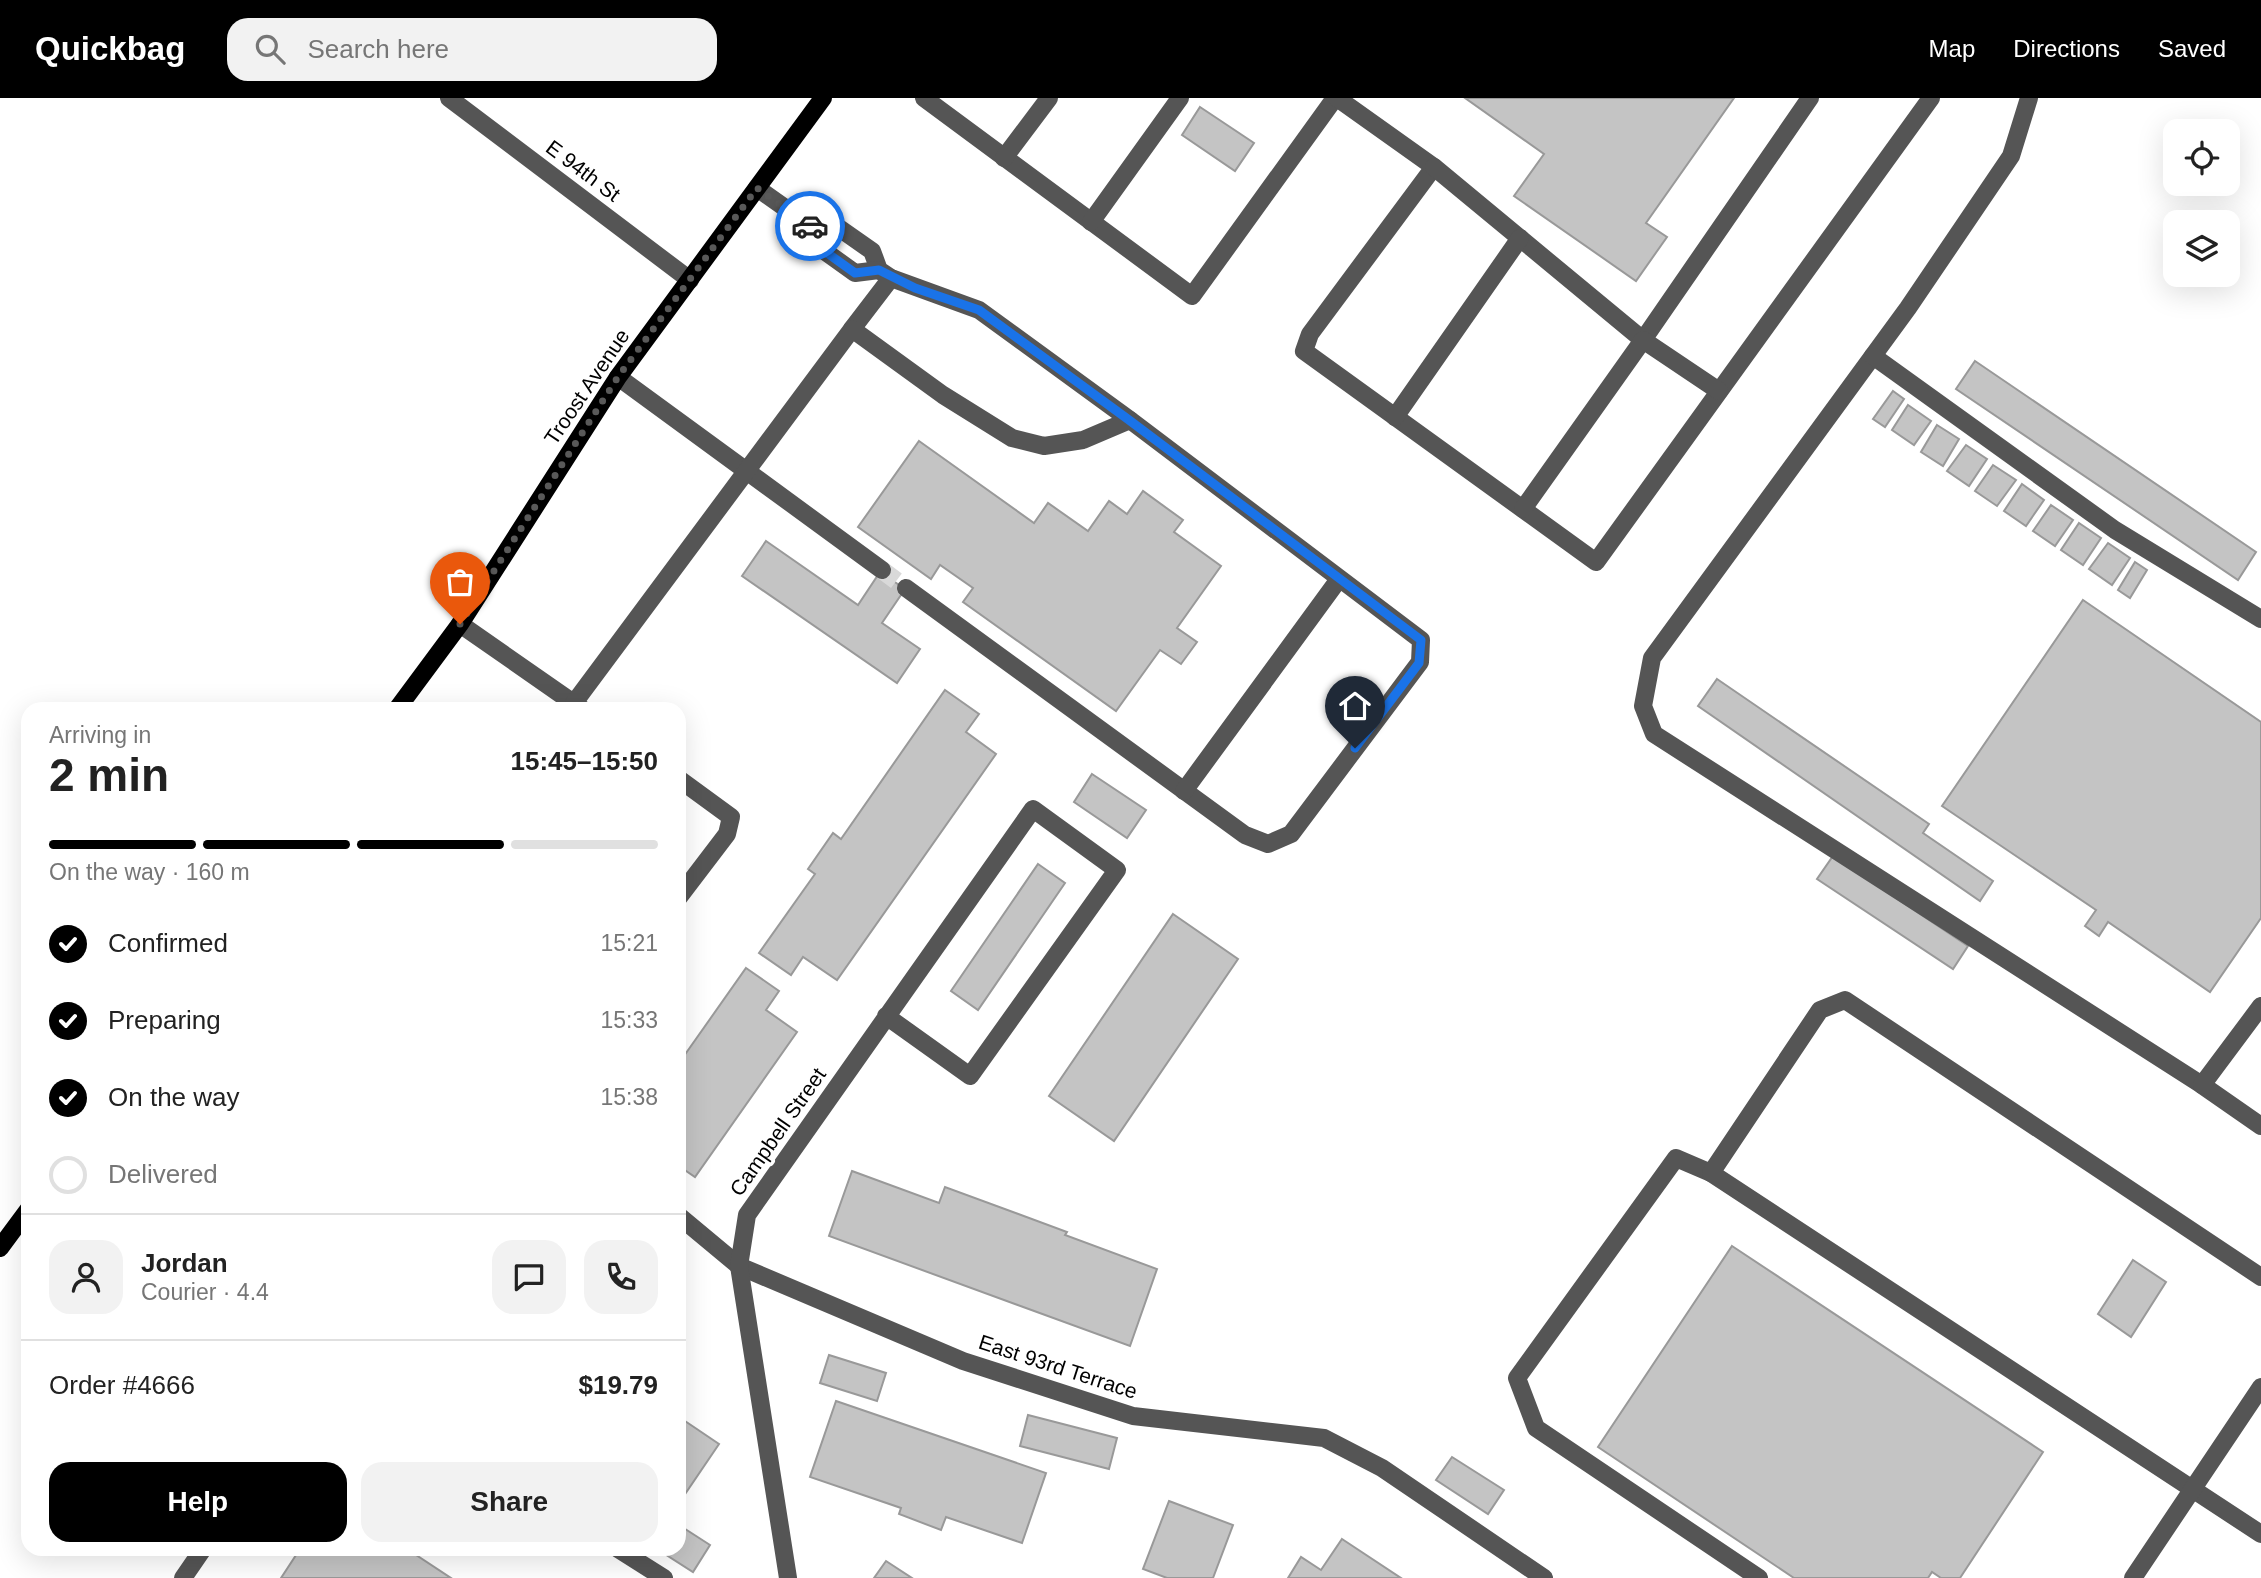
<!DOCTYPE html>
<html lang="en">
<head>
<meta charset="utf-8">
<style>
  :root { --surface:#fff; --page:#f2f2f2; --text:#222; --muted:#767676; --line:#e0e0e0; --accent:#000 }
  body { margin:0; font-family:Arial,sans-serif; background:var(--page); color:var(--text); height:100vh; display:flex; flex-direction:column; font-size:26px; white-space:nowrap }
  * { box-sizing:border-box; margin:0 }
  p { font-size:23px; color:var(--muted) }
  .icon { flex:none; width:38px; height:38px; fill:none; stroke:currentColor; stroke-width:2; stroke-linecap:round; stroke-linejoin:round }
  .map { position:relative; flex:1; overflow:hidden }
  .drawer { position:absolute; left:21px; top:604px; width:665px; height:854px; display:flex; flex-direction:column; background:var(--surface); border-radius:21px; box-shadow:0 7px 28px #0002 }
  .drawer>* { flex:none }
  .buttons { position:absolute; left:2163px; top:21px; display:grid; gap:14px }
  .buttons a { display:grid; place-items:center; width:77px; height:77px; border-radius:14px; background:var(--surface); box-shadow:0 7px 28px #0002; font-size:35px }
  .pin { position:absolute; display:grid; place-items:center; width:60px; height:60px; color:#fff; margin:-72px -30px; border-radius:50% 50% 50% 0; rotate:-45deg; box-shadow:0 0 7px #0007 }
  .pin .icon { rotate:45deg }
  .courier { position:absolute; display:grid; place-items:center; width:70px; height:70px; margin:-35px; border:5px solid #1a73e8; border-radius:50%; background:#fff; color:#222; box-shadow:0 2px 9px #0007 }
  .head em { font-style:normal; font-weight:700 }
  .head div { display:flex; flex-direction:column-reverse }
  .head { display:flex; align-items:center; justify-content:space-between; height:119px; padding:0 28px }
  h1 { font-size:46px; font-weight:700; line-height:52px }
  .bar { display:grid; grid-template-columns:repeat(4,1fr); gap:10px 7px; align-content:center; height:84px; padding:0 28px }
  .bar i { height:9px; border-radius:5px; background:var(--line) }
  .bar .active { background:var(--accent) }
  .bar p { grid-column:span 4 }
  .line { display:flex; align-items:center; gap:18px; padding:0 28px; border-top:2px solid var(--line) }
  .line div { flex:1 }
  .round { display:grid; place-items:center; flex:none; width:74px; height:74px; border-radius:21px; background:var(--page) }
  ol { padding:0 28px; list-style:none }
  li { display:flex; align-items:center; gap:21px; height:77px }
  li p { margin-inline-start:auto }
  li .icon { padding:7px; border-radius:50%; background:var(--accent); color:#fff; stroke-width:4 }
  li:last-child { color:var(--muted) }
  li i { width:38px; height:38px; border:4px solid var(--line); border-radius:50% }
  .primary-button { display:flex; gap:14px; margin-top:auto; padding:14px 28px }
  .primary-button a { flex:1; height:80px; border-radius:21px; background:var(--accent); color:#fff; font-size:28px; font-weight:700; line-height:80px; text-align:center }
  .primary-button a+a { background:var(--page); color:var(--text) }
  header { display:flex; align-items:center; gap:42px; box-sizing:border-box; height:98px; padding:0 35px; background:var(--accent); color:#fff }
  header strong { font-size:33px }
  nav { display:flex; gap:38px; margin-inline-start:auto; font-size:24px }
  .search { width:490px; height:63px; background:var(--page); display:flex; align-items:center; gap:18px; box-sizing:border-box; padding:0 24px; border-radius:21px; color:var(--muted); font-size:26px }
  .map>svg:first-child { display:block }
  .building { fill:#c4c4c4; stroke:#999; stroke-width:2 }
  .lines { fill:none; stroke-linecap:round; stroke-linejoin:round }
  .minor-tunnel { stroke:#d9d9d9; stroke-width:18; stroke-dasharray:18 9; stroke-linecap:butt }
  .minor { stroke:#555; stroke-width:18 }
  .major { stroke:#000; stroke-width:18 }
  .done { stroke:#595959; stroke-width:7; stroke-dasharray:0 12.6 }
  .route { stroke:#1a73e8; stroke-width:9 }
  .labels { text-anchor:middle; stroke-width:7; stroke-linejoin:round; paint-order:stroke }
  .street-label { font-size:21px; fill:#000; stroke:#fff }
</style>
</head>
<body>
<header>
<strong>Quickbag</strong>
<div class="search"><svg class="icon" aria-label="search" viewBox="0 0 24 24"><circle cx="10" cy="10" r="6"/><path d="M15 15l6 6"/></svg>Search here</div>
<nav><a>Map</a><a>Directions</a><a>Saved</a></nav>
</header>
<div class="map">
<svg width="2261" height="1480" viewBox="0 0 2261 1480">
  <rect width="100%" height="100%" fill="#fff"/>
  <!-- building -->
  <g class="building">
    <path d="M1465,0h269l-88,125 21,14 -31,44 -122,-85 30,-42z"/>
    <path d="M1200,9l54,36 -19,28 -53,-36z"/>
    <path d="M1975,263l281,191 -18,28 -282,-191z"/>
    <path d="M1893,293l11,8 -19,28 -12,-8z"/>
    <path d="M1908,307l23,16 -17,24 -22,-15z"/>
    <path d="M1937,327l22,14 -16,27 -22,-14z"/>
    <path d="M919,343l115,82 14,-20 40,28 21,-30 18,13 16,-23 40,29 -9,12 47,34 -44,62 20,14 -16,22 -21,-14 -44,61 -153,-109 10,-14 -33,-23 -9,14 -73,-52z"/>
    <path d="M1966,347l21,14 -18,27 -22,-15z"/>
    <path d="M1993,367l23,15 -19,26 -22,-15z"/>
    <path d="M2022,386l22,16 -18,26 -22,-15z"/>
    <path d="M2051,407l22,15 -18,26 -22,-15z"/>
    <path d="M2079,425l22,15 -18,27 -22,-15z"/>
    <path d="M766,443l92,64 22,-33 25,17 -23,34 38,26 -23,34 -155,-107z"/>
    <path d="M2108,445l22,15 -18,27 -23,-16z"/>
    <path d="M2135,464l12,8 -17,28 -12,-8z"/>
    <path d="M2083,502l178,122v196l-51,74 -102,-70 -9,14 -14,-10 11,-16 -154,-104z"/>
    <path d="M1717,581l212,145 -6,9 70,48 -13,20 -282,-195z"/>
    <path d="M945,592l34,24 -13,18 30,22 -159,226 -34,-23 -12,18 -32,-22 56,-79 -7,-5 25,-36 8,6z"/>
    <path d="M1092,676l54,36 -19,28 -53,-36z"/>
    <path d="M1833,758l135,90 -15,23 -136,-90z"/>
    <path d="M1038,766l27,19 -87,127 -27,-19z"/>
    <path d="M1173,816l65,45 -124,182 -65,-45z"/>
    <path d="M746,870l33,23 -13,19 31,22 -102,145 -16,-11v-103z"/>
    <path d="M852,1073l87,32 6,-16 122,45 -2,3 92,34 -27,77 -301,-110z"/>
    <path d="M1732,1148l311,206 -83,126h-19l-9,-6 -4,6h-134l-196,-131z"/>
    <path d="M2133,1162l33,22 -35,55 -33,-23z"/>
    <path d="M829,1257l57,18 -9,28 -57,-18z"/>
    <path d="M836,1303l210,72 -24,70 -76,-26 -5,13 -42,-16 2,-6 -91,-31z"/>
    <path d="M1028,1317l89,23 -8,31 -89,-23z"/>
    <path d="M679,1319l40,27 -40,59z"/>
    <path d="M1452,1359l52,33 -16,24 -52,-34z"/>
    <path d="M1169,1403l64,24 -20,53h-46l-24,-9z"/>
    <path d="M679,1427l31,20 -17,27 -36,-23h22z"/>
    <path d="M1342,1441l59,39h-113l13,-21 20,13z"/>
    <path d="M300,1451h107l44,29h-170z"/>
    <path d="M886,1463l26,17h-38z"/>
  </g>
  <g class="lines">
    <!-- minor-tunnel -->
    <path class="minor-tunnel" d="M882,472l24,18"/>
    <!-- minor -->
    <g class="minor">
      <path d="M449,0l241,182"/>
      <path d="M924,0l268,198 143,-198"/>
      <path d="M1337,0l97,69 -124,167 -6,17 292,211 335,-464"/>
      <path d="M2029,0l-18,58 -103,152 -256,350 -9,48 11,28 548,351 59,41"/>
      <path d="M1004,60l45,-60"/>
      <path d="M1434,69l209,173 167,-242"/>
      <path d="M757,90l58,41"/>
      <path d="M1091,124l89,-124"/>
      <path d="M815,131l17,-6 40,28 7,19 12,8 88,32 151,110 291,220 -1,22 -129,172 -23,10 -23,-9 -339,-247"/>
      <path d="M815,131l1,16 39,28 24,-3"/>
      <path d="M852,231l39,-51"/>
      <path d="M1873,258l242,174 146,89"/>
      <path d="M618,279l264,193"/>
      <path d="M1395,319l125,-179"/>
      <path d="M1523,411l120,-169 76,51"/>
      <path d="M460,526l122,85"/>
      <path d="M574,605l278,-374 91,66 69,43 32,8 39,-6 47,-20"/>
      <path d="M679,681l52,38 -4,17 -48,63"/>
      <path d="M1184,693l155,-212"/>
      <path d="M2202,987l59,-79"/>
      <path d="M1711,1075l-35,-15 -159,220 19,50 223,150"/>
      <path d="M679,1118l60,50 224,95 170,55 191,22 58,30 162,110"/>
      <path d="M2261,1179l-416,-277 -25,10 -109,163 550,361"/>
      <path d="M618,1451l46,29"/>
      <path d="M183,1480l20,-29"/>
      <path d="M788,1480l-49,-312 8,-51 286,-406 84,61 -147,206 -84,-60"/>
      <path d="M2133,1480l128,-191"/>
    </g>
    <!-- major -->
    <g class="major">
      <path d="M397,611l63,-85 158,-247 205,-279"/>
      <path d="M0,1150l28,-38"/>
    </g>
  </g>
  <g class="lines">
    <!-- done -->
    <path class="done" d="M460,526l158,-247 139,-189 53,38"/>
    <!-- route -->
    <path class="route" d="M810,128l5,3 1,16 39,28 24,-3 36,18 64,22 150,110 292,220 -2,23 -64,85"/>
  </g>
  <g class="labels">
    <!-- street labels -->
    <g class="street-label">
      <text transform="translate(583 73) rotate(37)" y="7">E 94th St</text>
      <text transform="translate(587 289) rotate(-56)" y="7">Troost Avenue</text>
      <text transform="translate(778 1034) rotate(-55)" y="7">Campbell Street</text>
      <text transform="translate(1058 1269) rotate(18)" y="7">East 93rd Terrace</text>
    </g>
  </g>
</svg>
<div class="buttons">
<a><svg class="icon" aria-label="locate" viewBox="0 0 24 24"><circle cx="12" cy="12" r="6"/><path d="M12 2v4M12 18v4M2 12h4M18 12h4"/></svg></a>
<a><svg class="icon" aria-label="layers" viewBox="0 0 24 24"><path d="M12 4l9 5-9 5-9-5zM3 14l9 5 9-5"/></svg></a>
</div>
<div class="pin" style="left:460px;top:526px;background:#ea580c"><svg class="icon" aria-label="bag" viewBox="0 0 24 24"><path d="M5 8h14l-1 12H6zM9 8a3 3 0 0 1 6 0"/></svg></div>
<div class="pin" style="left:1355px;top:650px;background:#1f2937"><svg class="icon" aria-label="home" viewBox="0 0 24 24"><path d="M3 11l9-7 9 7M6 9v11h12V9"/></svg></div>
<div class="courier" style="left:810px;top:128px"><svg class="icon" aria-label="car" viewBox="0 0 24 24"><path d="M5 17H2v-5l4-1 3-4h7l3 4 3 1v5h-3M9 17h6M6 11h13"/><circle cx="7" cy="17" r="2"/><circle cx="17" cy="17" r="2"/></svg></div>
<section class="drawer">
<div class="head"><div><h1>2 min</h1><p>Arriving in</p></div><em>15:45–15:50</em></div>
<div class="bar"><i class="active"></i><i class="active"></i><i class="active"></i><i></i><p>On the way · 160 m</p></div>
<ol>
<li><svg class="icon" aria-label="check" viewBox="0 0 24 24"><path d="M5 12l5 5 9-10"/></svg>Confirmed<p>15:21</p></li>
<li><svg class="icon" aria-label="check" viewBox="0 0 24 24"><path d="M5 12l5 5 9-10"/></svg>Preparing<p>15:33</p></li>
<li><svg class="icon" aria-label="check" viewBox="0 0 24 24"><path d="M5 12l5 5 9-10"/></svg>On the way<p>15:38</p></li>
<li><i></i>Delivered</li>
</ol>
<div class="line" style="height:126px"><a class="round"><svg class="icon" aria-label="person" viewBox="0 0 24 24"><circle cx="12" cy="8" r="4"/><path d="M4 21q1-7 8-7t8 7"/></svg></a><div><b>Jordan</b><p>Courier · 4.4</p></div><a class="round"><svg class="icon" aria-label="chat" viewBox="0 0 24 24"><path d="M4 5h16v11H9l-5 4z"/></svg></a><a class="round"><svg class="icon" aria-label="phone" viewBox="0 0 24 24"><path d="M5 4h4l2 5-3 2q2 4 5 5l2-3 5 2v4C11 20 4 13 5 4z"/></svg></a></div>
<div class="line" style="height:91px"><div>Order #4666</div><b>$19.79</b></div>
<div class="primary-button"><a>Help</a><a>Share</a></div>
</section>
</div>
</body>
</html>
